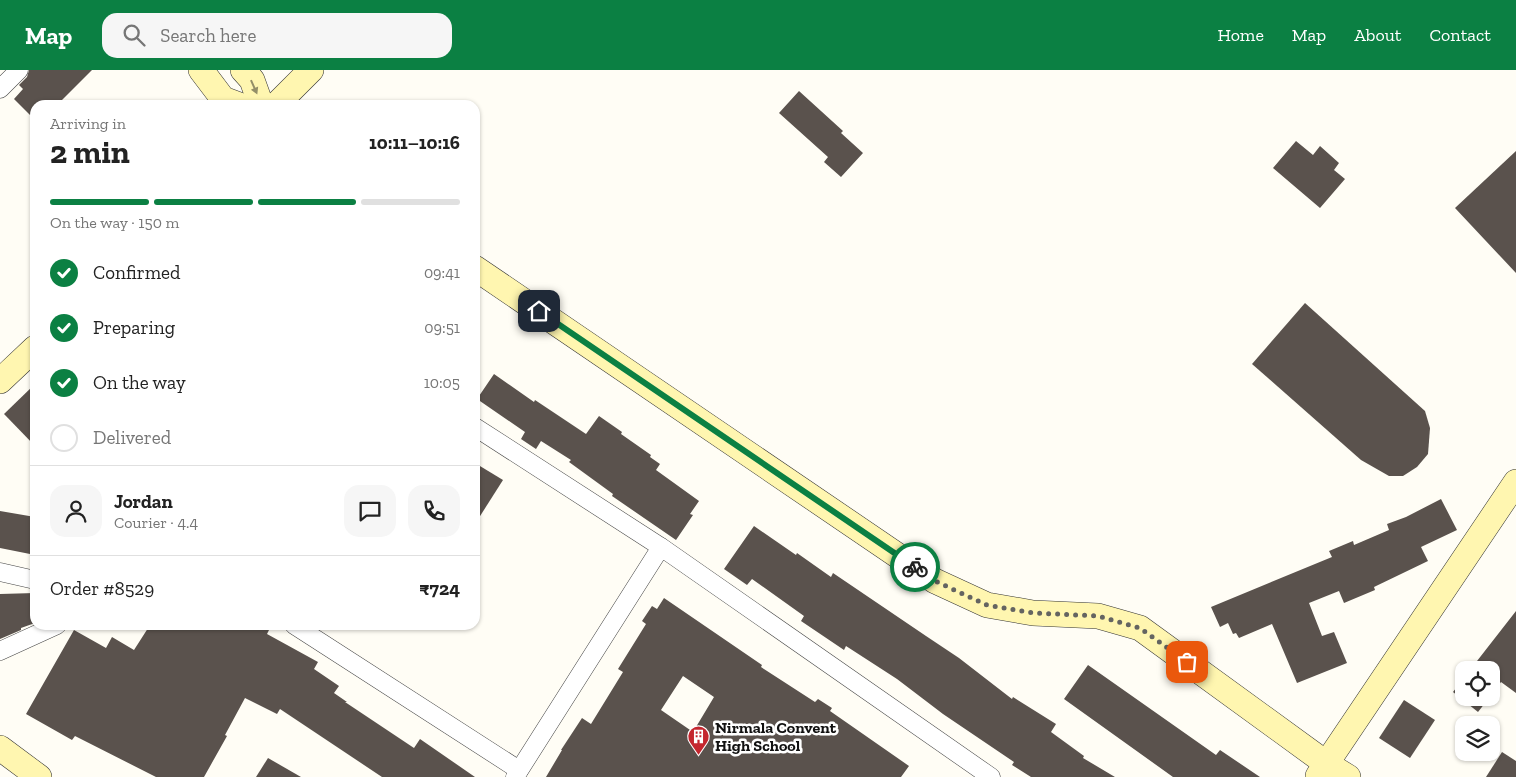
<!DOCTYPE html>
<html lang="en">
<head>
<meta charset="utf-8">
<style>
  :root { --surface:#fff; --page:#f6f6f6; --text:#222; --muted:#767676; --line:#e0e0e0; --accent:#0b8043 }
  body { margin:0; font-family:"Zilla Slab",serif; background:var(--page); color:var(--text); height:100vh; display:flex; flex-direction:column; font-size:19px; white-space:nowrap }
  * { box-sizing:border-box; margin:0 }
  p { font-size:16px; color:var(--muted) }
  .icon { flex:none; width:28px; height:28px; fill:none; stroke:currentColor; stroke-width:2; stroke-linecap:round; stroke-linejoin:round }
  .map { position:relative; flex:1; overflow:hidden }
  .sheet { position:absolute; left:30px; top:30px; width:450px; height:530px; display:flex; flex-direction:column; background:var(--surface); border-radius:15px; box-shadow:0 1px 4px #0004 }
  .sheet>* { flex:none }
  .tools { position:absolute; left:1455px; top:591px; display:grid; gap:10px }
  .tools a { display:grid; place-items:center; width:45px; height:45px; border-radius:10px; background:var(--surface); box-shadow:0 1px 4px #0004; font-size:25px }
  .pin { position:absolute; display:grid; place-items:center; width:42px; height:42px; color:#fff; margin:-21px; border-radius:10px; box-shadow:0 2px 8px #0006 }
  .courier { position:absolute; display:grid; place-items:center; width:50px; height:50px; margin:-25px; border:4px solid #0b8043; border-radius:50%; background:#fff; color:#222; box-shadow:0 1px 6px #0007 }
  .summary em { font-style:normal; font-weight:700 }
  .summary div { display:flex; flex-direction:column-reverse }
  .summary { display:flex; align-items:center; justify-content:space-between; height:85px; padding:0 20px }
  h1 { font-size:32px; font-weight:700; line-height:38px }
  .bar { display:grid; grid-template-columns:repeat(4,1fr); gap:8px 5px; align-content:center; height:60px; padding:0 20px }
  .bar i { height:6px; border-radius:4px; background:var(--line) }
  .bar .active { background:var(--accent) }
  .bar p { grid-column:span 4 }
  .line { display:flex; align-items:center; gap:12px; padding:0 20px; border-top:1px solid var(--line) }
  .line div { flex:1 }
  .round { display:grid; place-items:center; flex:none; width:52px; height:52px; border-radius:15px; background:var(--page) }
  ol { padding:0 20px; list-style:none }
  li { display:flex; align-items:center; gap:15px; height:55px }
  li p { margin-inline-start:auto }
  li .icon { padding:5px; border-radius:50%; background:var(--accent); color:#fff; stroke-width:4 }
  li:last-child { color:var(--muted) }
  li i { width:28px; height:28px; border:2px solid var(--line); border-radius:50% }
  header { display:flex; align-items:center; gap:30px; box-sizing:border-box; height:70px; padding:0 25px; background:var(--accent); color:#fff }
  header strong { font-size:24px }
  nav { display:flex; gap:28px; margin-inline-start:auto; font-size:18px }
  .search { width:350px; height:45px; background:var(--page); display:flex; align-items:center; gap:12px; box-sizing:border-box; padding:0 18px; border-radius:15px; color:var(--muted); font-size:19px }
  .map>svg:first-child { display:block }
  .building { fill:#5a524d; fill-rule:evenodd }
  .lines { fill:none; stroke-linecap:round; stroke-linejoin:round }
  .street-casing { stroke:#444; stroke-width:19 }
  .secondary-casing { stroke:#333; stroke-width:26 }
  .street { stroke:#fff; stroke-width:18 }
  .secondary { stroke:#fff6b0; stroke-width:25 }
  .oneway { fill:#948f68 }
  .done { stroke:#646461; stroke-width:5; stroke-dasharray:0 9 }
  .route { stroke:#0b8043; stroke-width:6 }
  .labels { text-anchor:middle; stroke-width:5; stroke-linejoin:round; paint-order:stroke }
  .poi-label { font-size:16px; font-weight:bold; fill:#111; stroke:#fff; text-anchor:start }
</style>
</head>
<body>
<header>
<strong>Map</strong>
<div class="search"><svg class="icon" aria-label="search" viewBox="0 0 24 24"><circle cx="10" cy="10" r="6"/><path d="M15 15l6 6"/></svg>Search here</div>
<nav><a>Home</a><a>Map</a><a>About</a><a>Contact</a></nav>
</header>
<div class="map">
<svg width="1516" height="707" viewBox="0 0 1516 707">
  <rect width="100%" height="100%" fill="#fffdf5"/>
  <!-- building -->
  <g class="building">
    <path d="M29,0h63l-35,35h-22v15l-21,-21 9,-10 -4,-4 8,-8z"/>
    <path d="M799,21l44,40 -2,2 22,20 -22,24 -17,-15 4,-5 -49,-44z"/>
    <path d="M1296,71l17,14 7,-9 19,17 -5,7 11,9 -25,29 -47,-40z"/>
    <path d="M1516,81v122l-61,-65z"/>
    <path d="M1305,233l120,108 5,17 -2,26 -11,13 -14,9h-14l-28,-16 -109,-96z"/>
    <path d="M494,304l40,28 1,-2 51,34 13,-18 23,16 -1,2 30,21 -1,2 10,7 -4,6 43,31 -9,13 3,1 -17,25 -64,-44 1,-2 -44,-32 2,-2 -30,-19 -5,8 -15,-10 4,-7 -48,-33z"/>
    <path d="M35,314v62l-31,-32z"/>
    <path d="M475,393l28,17 -28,44z"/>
    <path d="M1441,429l16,31 -36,17 7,14 -54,26 1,3 -31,13 -5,-12 -30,12 13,33 12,-4 13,31 -50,20 -25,-59 -33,14 -3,-5 -3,1 -5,-11 -8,4 -9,-20 121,-50 -3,-6 24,-10 1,4 35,-15 -2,-6 19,-7z"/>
    <path d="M0,441l35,6v38l-35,-7z"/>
    <path d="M754,456l42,29 1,-2 34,24 2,-4 93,63 33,22 53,41 1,-2 43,27 -5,8 33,24 -1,2 32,19h-84l-19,-12 2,-3 -71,-48 -46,-35 -51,-33 -2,4 -43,-29 3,-5 -52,-37 -5,6 -23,-16z"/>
    <path d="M35,523v30l-14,5v2l-21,9v-45z"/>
    <path d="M664,528l98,67 -1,2 54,35 3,-3 14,9 -2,3 79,55 -8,11h-355l16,-27h-1l21,-32 9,6 32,-52 -5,-3 28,-45 -4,-3 10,-15 5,3zM683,606l31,21 -21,35 -32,-22z"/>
    <path d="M1516,541v82l-15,-11 -10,13v-25h-21z"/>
    <path d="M150,555h110l9,5 -2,4 51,28 -4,7 25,17 -5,7 13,9h-2l69,46 6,-9 55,38h-93l-102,-68 -3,5 -32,-16 -20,37 2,1 -23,41h-48l-81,-41 -3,4 -46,-26 48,-84 32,18 6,-11 22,13z"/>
    <path d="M1088,595l128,90 4,-5 40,27h-87l-109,-78z"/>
    <path d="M1464,608v20h25l-11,14 -25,-20z"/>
    <path d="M1404,630l31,20 -25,38 -31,-20z"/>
    <path d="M1502,682l14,9v16h-30z"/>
    <path d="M268,688l33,19h-45z"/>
  </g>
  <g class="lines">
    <defs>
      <g id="street">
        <path d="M0,19l19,-19"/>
        <path d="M475,357l186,120"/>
        <path d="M0,502l35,8"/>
        <path d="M294,555l225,145"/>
        <path d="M0,581l57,-26"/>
        <path d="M515,707l146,-230 330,230"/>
      </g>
      <g id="secondary">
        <path d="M201,0l22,29 16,6"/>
        <path d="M243,0l9,10 9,25"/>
        <path d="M276,35l35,-35"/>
        <path d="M475,198l460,313 52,24 46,8 65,3 42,12 187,136 21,13"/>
        <path d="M0,311l35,-33"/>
        <path d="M0,678l39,29"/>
        <path d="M1318,706l198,-294"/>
      </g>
    </defs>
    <!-- street casing -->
    <use href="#street" class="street-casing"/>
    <!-- secondary casing -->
    <use href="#secondary" class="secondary-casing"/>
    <!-- street -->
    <use href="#street" class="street"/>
    <!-- secondary -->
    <use href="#secondary" class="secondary"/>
  </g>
  <!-- one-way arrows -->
  <defs><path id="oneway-solid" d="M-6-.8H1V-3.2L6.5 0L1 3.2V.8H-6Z" transform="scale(1.25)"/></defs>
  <use class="oneway" href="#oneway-solid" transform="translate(254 17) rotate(66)"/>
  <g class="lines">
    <!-- done -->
    <path class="done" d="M915,497l20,14 52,24 47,8 64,3 42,12 47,34"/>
    <!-- route -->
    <path class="route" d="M539,241l376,256"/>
  </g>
  <!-- icons -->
  <defs>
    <symbol id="building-pin" viewBox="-11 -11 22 30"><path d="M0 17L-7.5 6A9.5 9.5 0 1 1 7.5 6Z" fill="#c4262e" stroke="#fff"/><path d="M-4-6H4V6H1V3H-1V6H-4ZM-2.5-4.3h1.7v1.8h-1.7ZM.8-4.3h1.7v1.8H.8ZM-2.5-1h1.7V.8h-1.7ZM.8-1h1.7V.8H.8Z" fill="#fff"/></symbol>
  </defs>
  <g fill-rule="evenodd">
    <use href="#building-pin" x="686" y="654" width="25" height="34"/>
  </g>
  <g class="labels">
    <!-- poi labels -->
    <g class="poi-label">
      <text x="715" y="663">Nirmala Convent<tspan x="715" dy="18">High School</tspan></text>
    </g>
  </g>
</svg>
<div class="tools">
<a><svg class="icon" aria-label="locate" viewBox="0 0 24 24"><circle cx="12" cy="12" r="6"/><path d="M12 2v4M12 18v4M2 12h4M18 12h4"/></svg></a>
<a><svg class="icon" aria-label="layers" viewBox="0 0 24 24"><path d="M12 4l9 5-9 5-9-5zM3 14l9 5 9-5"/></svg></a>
</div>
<div class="pin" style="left:1187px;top:592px;background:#ea580c"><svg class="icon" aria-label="bag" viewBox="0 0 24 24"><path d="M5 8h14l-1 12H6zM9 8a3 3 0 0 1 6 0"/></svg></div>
<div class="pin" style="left:539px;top:241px;background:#1f2937"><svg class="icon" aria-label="home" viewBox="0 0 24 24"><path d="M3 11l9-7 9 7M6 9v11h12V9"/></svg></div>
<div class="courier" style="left:915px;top:497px"><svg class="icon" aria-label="bike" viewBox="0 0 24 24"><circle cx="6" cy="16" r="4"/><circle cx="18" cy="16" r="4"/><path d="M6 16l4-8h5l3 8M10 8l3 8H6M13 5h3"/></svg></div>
<section class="sheet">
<div class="summary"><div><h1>2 min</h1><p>Arriving in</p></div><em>10:11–10:16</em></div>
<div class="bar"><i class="active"></i><i class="active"></i><i class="active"></i><i></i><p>On the way · 150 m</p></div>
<ol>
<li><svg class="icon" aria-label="check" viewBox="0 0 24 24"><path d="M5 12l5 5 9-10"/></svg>Confirmed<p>09:41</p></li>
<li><svg class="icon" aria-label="check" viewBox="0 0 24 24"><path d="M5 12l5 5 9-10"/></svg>Preparing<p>09:51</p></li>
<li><svg class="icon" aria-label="check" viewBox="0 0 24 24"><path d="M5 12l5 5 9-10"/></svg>On the way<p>10:05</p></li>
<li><i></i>Delivered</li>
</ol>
<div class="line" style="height:90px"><a class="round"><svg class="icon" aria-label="person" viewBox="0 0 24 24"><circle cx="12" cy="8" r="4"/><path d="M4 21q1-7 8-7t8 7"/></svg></a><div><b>Jordan</b><p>Courier · 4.4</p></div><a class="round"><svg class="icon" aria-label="chat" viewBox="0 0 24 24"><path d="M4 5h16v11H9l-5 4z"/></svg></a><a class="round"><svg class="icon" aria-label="phone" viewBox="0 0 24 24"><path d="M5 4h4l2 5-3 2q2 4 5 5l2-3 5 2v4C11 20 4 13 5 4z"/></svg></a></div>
<div class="line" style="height:65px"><div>Order #8529</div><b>₹724</b></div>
</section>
</div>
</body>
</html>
